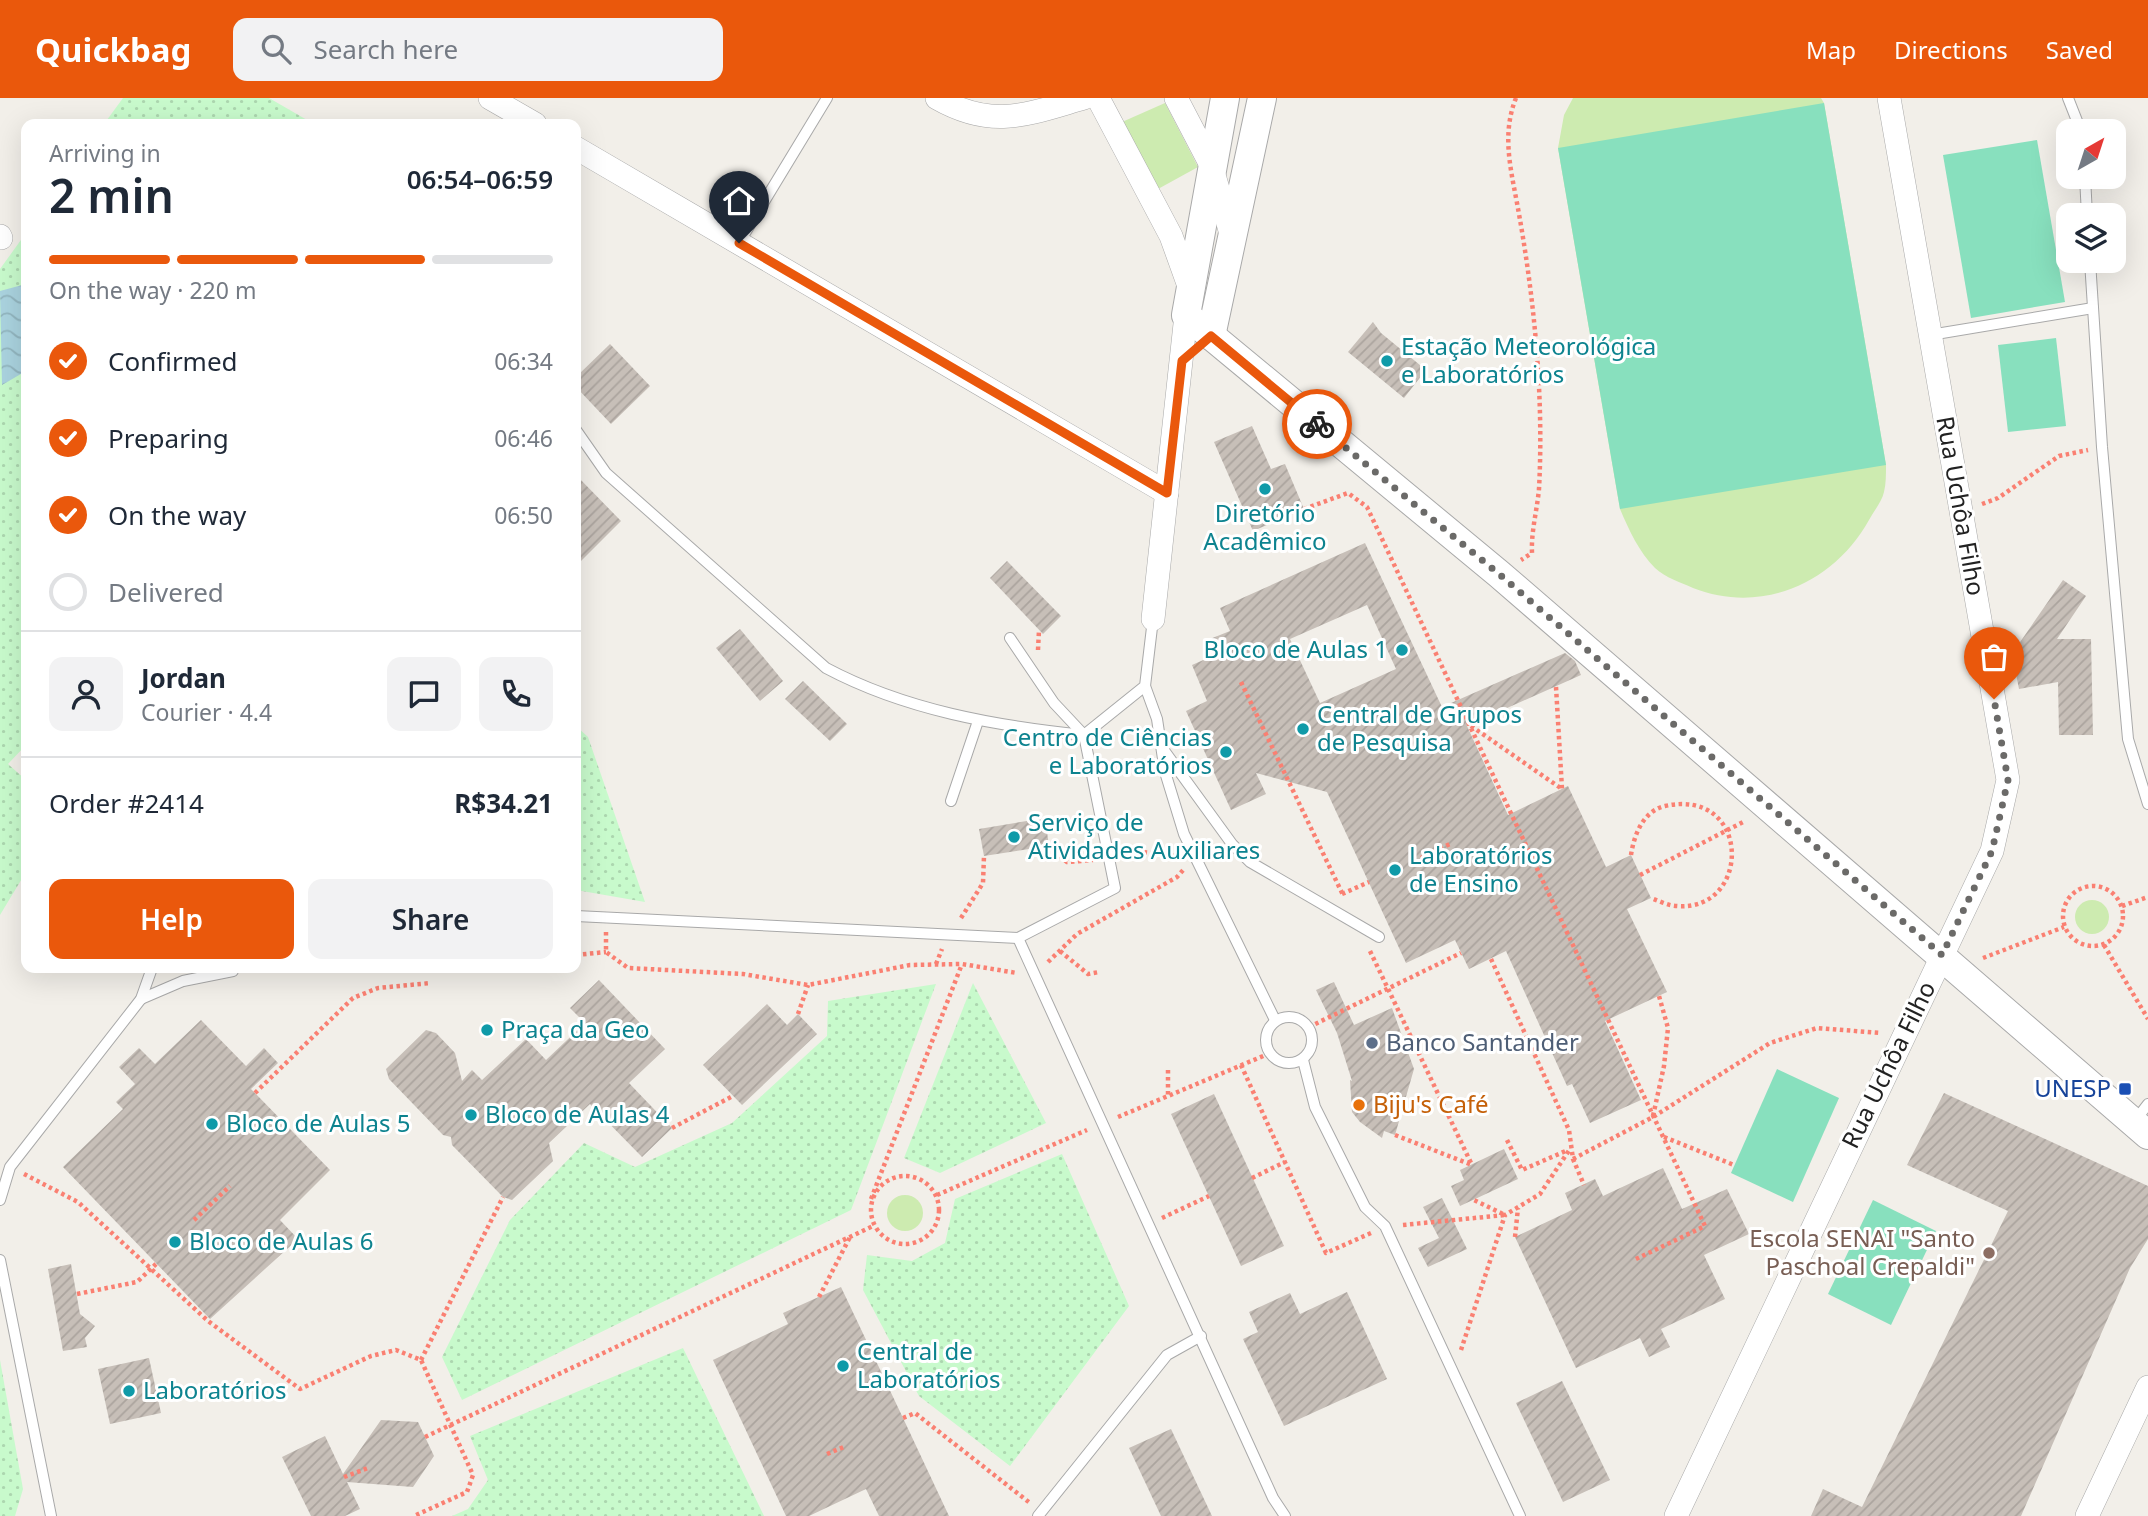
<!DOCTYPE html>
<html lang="en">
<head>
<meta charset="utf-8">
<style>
  :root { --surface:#fff; --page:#f2f2f3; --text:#1f2937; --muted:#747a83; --line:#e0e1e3; --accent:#ea580c }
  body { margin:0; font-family:"Noto Sans",sans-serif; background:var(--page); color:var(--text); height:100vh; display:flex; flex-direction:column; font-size:26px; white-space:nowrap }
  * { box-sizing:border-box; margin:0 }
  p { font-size:23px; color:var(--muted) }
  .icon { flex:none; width:38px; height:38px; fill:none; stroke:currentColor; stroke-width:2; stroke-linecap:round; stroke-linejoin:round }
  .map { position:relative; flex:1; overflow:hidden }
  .details { position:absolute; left:21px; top:21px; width:560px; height:854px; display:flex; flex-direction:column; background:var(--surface); border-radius:14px; box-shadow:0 7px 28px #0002 }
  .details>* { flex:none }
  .needle { width:46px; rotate:39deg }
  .buttons { position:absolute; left:2056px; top:21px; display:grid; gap:14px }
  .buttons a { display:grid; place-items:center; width:70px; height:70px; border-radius:14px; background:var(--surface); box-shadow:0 7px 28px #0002; font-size:35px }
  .pin { position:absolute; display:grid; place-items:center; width:60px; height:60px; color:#fff; margin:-72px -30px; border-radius:50% 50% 50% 0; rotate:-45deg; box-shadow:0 0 7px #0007 }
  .pin .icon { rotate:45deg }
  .courier { position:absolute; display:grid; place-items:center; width:70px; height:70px; margin:-35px; border:5px solid #ea580c; border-radius:50%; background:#fff; color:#222; box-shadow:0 2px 9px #0007 }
  .overview em { font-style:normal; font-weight:600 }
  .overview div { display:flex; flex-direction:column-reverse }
  .overview { display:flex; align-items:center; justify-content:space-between; height:119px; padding:0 28px }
  h1 { font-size:46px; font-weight:600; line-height:52px }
  .bar { display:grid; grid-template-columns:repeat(4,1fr); gap:10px 7px; align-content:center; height:84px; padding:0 28px }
  .bar i { height:9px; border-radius:5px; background:var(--line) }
  .bar .on { background:var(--accent) }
  .bar p { grid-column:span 4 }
  .line { display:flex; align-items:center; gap:18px; padding:0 28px; border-top:2px solid var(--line) }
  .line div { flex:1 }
  .round { display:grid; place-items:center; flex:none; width:74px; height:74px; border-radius:14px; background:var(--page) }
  ol { padding:0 28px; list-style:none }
  li { display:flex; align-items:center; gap:21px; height:77px }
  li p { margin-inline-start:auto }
  li .icon { padding:7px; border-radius:50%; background:var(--accent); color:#fff; stroke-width:4 }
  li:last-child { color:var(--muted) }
  li i { width:38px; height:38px; border:4px solid var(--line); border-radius:50% }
  .primary-button { display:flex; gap:14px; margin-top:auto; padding:14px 28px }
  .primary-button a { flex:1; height:80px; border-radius:14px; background:var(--accent); color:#fff; font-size:28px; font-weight:600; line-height:80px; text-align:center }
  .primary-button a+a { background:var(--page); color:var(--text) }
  header { display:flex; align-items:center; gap:42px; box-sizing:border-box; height:98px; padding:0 35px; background:var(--accent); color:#fff }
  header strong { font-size:33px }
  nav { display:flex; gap:38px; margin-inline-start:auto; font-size:24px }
  .search { width:490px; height:63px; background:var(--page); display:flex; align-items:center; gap:18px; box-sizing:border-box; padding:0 24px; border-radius:14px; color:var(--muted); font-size:26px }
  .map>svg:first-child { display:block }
  .grass { fill:#cdebb0 }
  .park { fill:url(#park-dots) }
  .pitch { fill:#88e0be }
  .water { fill:url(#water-waves) }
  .building { fill:url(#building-hatch); fill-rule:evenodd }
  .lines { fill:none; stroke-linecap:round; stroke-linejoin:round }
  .service-casing { stroke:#a9a9a9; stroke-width:12 }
  .minor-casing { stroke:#a9a9a9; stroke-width:24 }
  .tertiary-casing { stroke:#a9a9a9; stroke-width:30 }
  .path { stroke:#fa8072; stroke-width:4.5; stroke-dasharray:3.5 3.5; stroke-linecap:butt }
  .service { stroke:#fff; stroke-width:10 }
  .minor { stroke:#fff; stroke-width:23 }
  .tertiary { stroke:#fff; stroke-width:28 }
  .done { stroke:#6b6a68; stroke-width:7; stroke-dasharray:0 12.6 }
  .route { stroke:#ea580c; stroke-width:9 }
  .culture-dot { fill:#0f9aa8; stroke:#fff; stroke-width:2.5 }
  .service-dot { fill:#5c6f8a; stroke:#fff; stroke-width:2.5 }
  .transit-dot { fill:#1a4fb4; stroke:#fff; stroke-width:2.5 }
  .food-dot { fill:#e8710a; stroke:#fff; stroke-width:2.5 }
  .education-dot { fill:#8d6e63; stroke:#fff; stroke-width:2.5 }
  .labels { text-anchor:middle; stroke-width:6; stroke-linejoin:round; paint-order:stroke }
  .culture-label { font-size:24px; fill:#0d838f; stroke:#fff; text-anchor:start }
  .street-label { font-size:24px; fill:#222; stroke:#fff }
  .service-label { font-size:24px; fill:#4e5e75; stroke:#fff; text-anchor:start }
  .transit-label { font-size:24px; fill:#164399; stroke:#fff; text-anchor:end }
  .food-label { font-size:24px; fill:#c56008; stroke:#fff; text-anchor:start }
  .education-label { font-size:24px; fill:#785e54; stroke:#fff; text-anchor:end }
</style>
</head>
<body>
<header>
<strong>Quickbag</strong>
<div class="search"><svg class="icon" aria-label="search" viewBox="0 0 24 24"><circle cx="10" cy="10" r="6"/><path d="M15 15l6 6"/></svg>Search here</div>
<nav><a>Map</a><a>Directions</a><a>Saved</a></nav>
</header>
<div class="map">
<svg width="2148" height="1418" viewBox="0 0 2148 1418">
  <defs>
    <pattern id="park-dots" width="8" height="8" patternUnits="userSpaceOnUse" patternTransform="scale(1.75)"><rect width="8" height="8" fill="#c8facc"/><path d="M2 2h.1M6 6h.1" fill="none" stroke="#acd6af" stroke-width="1.8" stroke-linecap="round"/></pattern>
    <pattern id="water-waves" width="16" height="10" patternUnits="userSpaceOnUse" patternTransform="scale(1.75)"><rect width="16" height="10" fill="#aad3df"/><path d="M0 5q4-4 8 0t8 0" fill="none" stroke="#92b5bf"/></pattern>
    <pattern id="building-hatch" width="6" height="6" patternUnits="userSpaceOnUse" patternTransform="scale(1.75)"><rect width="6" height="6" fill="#c7bfb8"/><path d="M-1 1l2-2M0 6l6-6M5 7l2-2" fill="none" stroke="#aba49e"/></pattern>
  </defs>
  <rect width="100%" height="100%" fill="#f2efe9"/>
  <!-- grass -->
  <g class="grass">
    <path d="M1573,0h248l3,5 62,362c0,9 0,19 -2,27 -2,9 -10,19 -15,28 -35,63 -107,95 -176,68 -13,-6 -27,-10 -38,-20 -16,-16 -26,-38 -35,-59l-62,-361 6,-33z"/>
    <path d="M1165,5l33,64 -40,22 -36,-67z"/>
    <circle cx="2092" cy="819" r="17"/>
    <circle cx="905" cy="1115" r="18"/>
  </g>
  <!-- park -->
  <g class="park">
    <path d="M123,0h146l45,26h-210z"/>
    <path d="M26,135v512l-18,19 18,16v92l-26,43v-646z"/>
    <path d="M576,628l12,11 57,165 -69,-12z"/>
    <path d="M973,885l73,140 -106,50 -36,-15z"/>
    <path d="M936,886l-85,226 -389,190 -20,-43 68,-137 74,-77 51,24 97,-44 95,-87 1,-35z"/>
    <path d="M1062,1056l67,152 -119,160 -91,-70 -56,-106 4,-35 45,6 33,-18 10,-44z"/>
    <path d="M683,1250l81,168h-312l16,-7 20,-29 -18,-44z"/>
    <path d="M0,1262l23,129 -8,27h-15z"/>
  </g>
  <!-- pitch -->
  <g class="pitch">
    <path d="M1824,5l62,362 -266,44 -62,-361z"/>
    <path d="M2037,42l28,162 -94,16 -28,-163z"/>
    <path d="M2056,240l10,88 -58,6 -10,-87z"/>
    <path d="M1777,971l62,29 -46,104 -62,-29z"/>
    <path d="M1873,1102l63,31 -45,94 -63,-31z"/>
  </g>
  <!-- water -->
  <path class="water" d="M26,186v87l-24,14 -2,-94z"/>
  <!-- building -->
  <g class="building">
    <path d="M1373,224l8,11 45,37 -22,28 -56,-46z"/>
    <path d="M610,246l40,42 -39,38 -35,-37v-10z"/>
    <path d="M1252,328l19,43 14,-5 19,45 -51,22 -39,-89z"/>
    <path d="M576,377l45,46 -45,45z"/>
    <path d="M1365,445l77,164 123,-54 10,8 6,14 -114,51 41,89 60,-29 38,81 25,-12 20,43 -24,11 40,83 -62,29 36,79 -51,23 -18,-39 -5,2 -61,-135 -37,18 -14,-29 -49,23 -79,-171 -71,-19 10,21 -35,16 -45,-99 21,-10 -15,-36 25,-11 -7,-15 20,-8 -10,-23zM1367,507l29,64 -76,34 -30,-64z"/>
    <path d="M1007,463l54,55 -18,18 -53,-56z"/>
    <path d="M2063,482l23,16 -29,43h34l2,96h-34l-1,-53 -39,7 -8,-40 5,-1z"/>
    <path d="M740,531l43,52 -23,20 -44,-53z"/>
    <path d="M803,583l44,43 -17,17 -45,-42z"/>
    <path d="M1045,720l4,28 -65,10 -5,-27z"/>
    <path d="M599,882l66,69 -36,34 43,45 -30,29 -52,-53 -41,39 4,18 -41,39 -9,-3 -51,-52 -1,-8 -8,-2 -54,-56 -3,-10 40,-39 10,3 19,20 7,28 10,-11 10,10 44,-41 20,21 39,-37 -15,-15z"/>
    <path d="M1334,884l20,43 38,-17 22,61 -19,66 -11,-4 -2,7 -22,-16 -8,-10 -2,-32 2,1 -15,-48 -21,-43z"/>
    <path d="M767,906l20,21 11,-11 19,20 -75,71 -39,-40z"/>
    <path d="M201,922l45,46 18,-18 14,15 -27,26 79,81 -50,50 18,19 -88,80 -147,-152 60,-58 -7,-7 19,-18 -16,-17 20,-19 16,16z"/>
    <path d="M1944,995l204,93v53l-18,29 -109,248h-210l12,-27 39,18 146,-296 -101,-46z"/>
    <path d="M1214,996l70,152 -43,20 -70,-152z"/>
    <path d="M1504,1051l14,30 -58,27 -9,-20 13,-6 -4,-10z"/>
    <path d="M1663,1070l19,41 45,-20 22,45 -45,21 21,44 -64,30 9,18 -21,10 -9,-19 -64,30 -61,-131 57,-27 -7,-17 30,-14 8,17z"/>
    <path d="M1442,1100l25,51 -39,18 -10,-19 21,-10 -16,-31z"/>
    <path d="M71,1166l9,50 15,12 -10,12 2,9 -24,4 -15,-82z"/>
    <path d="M841,1189l62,131 46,98h-70l-13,-27 -57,27h-23l-73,-156 75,-36 -5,-11z"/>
    <path d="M1347,1194l40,87 -103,47 -41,-87 15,-7 -9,-20 41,-19 10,21z"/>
    <path d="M149,1260l12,55 -51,11 -12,-55z"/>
    <path d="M1562,1283l48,99 -47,22 -47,-99z"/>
    <path d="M381,1322l37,2 16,34 -21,31 -66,-5 13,27 -15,7h-34l-29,-59 43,-21 18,38z"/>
    <path d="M1171,1331l41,87h-51l-32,-68z"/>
  </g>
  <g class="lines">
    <defs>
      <g id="service">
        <path d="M2068,0l13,33"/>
        <path d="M2085,79l2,38"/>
        <path d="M739,145l88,-145"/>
        <path d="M2090,163l12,186 26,292 20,65"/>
        <path d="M1930,237l163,-27"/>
        <path d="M576,332l30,43 220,195c79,42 170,58 258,67l61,-49 8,-67"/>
        <path d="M1145,588l12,33 8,53 19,62 91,186"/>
        <path d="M1163,651l69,95 18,18 129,75"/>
        <path d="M951,703l27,-80"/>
        <path d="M576,818l442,22 97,-50 -31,-153 -30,-32 -44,-65"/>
        <path d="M1018,840l255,560 12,18"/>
        <path d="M141,901l42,-18 50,-10"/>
        <circle cx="1289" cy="942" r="23"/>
        <path d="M1303,962l12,47 50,100 20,19 135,290"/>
        <path d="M2134,1024l14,-18"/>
        <path d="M0,1102l10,-33 131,-168 11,-31"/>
        <path d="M0,1162l51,256"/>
        <path d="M1038,1418l129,-161 34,-19"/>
      </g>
      <g id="minor">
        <path d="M490,0l45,26"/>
        <path d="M937,0c56,32 91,16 147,0"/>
        <path d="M1098,0l73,138 18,50"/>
        <path d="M1176,0l35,67 21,72"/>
        <path d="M576,50l591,345"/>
        <path d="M0,138l1,2"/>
        <path d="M1153,521l33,-304"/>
        <path d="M1676,1418l316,-665 16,-71 -119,-682"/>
        <path d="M2087,1418l61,-129"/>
      </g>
      <g id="tertiary">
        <path d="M1225,0l-39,217 313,259 649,561"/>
        <path d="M1211,238l51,-238"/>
      </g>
    </defs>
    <!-- service casing -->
    <use href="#service" class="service-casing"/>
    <!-- minor casing -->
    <use href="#minor" class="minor-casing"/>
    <!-- tertiary casing -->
    <use href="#tertiary" class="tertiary-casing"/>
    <!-- path -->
    <g class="path">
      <path d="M1516,0c-14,35 -6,68 1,105 17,92 27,192 22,286 -2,22 -8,42 -7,64l-11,7"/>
      <path d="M1982,406l16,-6 61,-42 29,-6"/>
      <path d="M1304,411l44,-16 19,14 338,719 -71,34"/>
      <path d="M1038,552l1,-20"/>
      <path d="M1241,584l102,213"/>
      <path d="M1556,589l6,102"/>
      <path d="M1471,628l91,63"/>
      <path d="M1049,748l18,16 26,-2"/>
      <path d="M1631,757c3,-20 12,-44 34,-49 87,-19 87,106 12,100 -8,0 -18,-5 -26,-8"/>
      <path d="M1123,758l19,-4 34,4"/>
      <path d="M1421,760l31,-15"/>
      <path d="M1640,777l105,-54"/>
      <circle cx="2093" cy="818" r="30"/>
      <path d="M1342,796l27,-12"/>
      <path d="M2122,808l26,-9"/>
      <path d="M961,820l22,-35 1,-27"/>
      <path d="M606,834v20l22,16 115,6 65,11 102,-20 52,-1 55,9"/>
      <path d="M2104,847l44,74"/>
      <path d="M1060,853l28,23 11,-2"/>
      <path d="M1370,853l102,214"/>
      <path d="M576,857l30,-3"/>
      <path d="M1983,860l81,-31"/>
      <path d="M1491,861l78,171 4,29 11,26"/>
      <path d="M1048,864l29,-28 100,-57 7,-8"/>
      <path d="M936,866l6,-15"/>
      <path d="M798,916l10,-29"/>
      <path d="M1309,929l152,-74"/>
      <path d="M1241,967l85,188 45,-20"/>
      <path d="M1168,972v26"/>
      <path d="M255,995l98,-95 25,-10 53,-5"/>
      <path d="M1653,1018l11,-50 4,-38 -9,-32"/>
      <path d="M1118,1019l150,-63"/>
      <path d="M672,1030l61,-32"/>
      <path d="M1395,1037l77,30"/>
      <path d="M1664,1039l70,28"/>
      <path d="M1507,1042l15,30 46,-20"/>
      <path d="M1573,1061l80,-42 117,-74 47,-15 64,5"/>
      <path d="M24,1076l54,28 130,119 92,68 71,-33 25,-6 25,10 52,115 -6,17 -53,24"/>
      <circle cx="905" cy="1112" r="34"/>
      <path d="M1252,1080l33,-16"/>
      <path d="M937,1097l150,-65"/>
      <path d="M871,1101l91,-235"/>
      <path d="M1162,1120l47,-22"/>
      <path d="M194,1122l36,-34"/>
      <path d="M1403,1127l102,-10 -31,-15"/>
      <path d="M1515,1139l3,-29"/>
      <path d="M77,1196l60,-12 19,-18"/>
      <path d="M819,1199l31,-60"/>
      <path d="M1461,1252l44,-135 35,-21 30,-45"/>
      <path d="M421,1262l82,-163"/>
      <path d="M903,1320l12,-5 115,90"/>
      <path d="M425,1339l448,-211"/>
      <path d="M827,1356l19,-8"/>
      <path d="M344,1379l24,-9"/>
    </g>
    <!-- service -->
    <use href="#service" class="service"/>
    <!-- minor -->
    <use href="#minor" class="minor"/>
    <!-- tertiary -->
    <use href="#tertiary" class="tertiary"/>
  </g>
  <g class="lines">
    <!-- done -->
    <path class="done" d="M1317,326l182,150 443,381 50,-104 16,-71 -14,-81"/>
    <!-- route -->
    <path class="route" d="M739,145l428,250 15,-132 29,-25 106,88"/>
  </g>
  <!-- markers -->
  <g class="culture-dot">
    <circle cx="1387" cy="263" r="7"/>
    <circle cx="1265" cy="391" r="7"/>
    <circle cx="1402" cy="552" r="7"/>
    <circle cx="1303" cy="631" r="7"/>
    <circle cx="1226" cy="654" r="7"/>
    <circle cx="1014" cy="739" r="7"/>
    <circle cx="1395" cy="772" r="7"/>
    <circle cx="487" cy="932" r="7"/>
    <circle cx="471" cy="1017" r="7"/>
    <circle cx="212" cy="1026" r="7"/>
    <circle cx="175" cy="1144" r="7"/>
    <circle cx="843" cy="1268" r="7"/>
    <circle cx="129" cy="1293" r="7"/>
  </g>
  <circle class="service-dot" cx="1372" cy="945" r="7"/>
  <rect class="transit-dot" x="2118" y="984" width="14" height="14" rx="3.5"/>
  <circle class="food-dot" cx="1359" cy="1007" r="7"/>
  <circle class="education-dot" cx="1989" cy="1155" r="7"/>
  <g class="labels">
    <!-- culture labels -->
    <g class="culture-label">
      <text x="1401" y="257">Estação Meteorológica<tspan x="1401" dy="28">e Laboratórios</tspan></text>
      <text x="1265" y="424" text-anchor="middle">Diretório<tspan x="1265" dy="28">Acadêmico</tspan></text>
      <text x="1388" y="560" text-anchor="end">Bloco de Aulas 1</text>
      <text x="1317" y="625">Central de Grupos<tspan x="1317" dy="28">de Pesquisa</tspan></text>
      <text x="1212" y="648" text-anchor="end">Centro de Ciências<tspan x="1212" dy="28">e Laboratórios</tspan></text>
      <text x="1028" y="733">Serviço de<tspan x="1028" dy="28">Atividades Auxiliares</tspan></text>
      <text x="1409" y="766">Laboratórios<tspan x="1409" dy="28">de Ensino</tspan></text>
      <text x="501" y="940">Praça da Geo</text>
      <text x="485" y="1025">Bloco de Aulas 4</text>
      <text x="226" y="1034">Bloco de Aulas 5</text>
      <text x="189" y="1152">Bloco de Aulas 6</text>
      <text x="857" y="1262">Central de<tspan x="857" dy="28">Laboratórios</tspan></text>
      <text x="143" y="1301">Laboratórios</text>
    </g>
    <!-- street labels -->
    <g class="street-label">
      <text transform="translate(1960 408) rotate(80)" y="8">Rua Uchôa Filho</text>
      <text transform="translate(1889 967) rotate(-64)" y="8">Rua Uchôa Filho</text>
    </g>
    <!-- service labels -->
    <g class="service-label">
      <text x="1386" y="953">Banco Santander</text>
    </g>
    <!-- transit labels -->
    <g class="transit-label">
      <text x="2111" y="999">UNESP</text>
    </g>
    <!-- food labels -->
    <g class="food-label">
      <text x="1373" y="1015">Biju's Café</text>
    </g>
    <!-- education labels -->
    <g class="education-label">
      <text x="1975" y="1149">Escola SENAI "Santo<tspan x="1975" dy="28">Paschoal Crepaldi"</tspan></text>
    </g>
  </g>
</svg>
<div class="buttons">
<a><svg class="needle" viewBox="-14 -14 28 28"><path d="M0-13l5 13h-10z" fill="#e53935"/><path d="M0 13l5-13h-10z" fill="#747a83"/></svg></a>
<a><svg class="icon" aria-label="layers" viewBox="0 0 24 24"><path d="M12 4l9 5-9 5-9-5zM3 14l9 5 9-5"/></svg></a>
</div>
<div class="pin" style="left:1994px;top:601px;background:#ea580c"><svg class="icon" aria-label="bag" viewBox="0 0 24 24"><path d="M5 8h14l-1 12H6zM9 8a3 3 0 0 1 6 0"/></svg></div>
<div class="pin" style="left:739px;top:145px;background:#1f2937"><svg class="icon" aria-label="home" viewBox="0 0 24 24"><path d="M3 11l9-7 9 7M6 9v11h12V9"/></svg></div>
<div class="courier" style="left:1317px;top:326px"><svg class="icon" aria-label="bike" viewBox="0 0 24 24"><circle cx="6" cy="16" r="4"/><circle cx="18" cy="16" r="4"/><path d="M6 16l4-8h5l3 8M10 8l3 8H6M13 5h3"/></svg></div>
<section class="details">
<div class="overview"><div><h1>2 min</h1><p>Arriving in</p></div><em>06:54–06:59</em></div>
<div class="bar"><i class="on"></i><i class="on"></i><i class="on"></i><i></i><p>On the way · 220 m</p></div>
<ol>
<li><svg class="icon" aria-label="check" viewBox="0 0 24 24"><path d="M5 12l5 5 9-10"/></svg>Confirmed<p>06:34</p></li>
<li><svg class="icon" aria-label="check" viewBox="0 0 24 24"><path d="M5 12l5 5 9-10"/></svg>Preparing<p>06:46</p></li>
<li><svg class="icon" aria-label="check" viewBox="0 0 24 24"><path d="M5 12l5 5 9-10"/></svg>On the way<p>06:50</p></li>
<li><i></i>Delivered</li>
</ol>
<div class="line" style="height:126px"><a class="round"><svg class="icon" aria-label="person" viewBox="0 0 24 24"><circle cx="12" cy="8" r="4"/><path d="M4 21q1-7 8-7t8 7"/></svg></a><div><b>Jordan</b><p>Courier · 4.4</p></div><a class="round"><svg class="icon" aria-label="chat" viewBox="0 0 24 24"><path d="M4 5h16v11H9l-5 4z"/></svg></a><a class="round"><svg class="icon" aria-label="phone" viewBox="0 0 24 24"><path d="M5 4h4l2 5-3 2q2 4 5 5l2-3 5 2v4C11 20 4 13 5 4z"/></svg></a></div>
<div class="line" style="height:91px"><div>Order #2414</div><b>R$34.21</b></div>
<div class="primary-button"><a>Help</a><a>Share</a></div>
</section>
</div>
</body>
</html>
